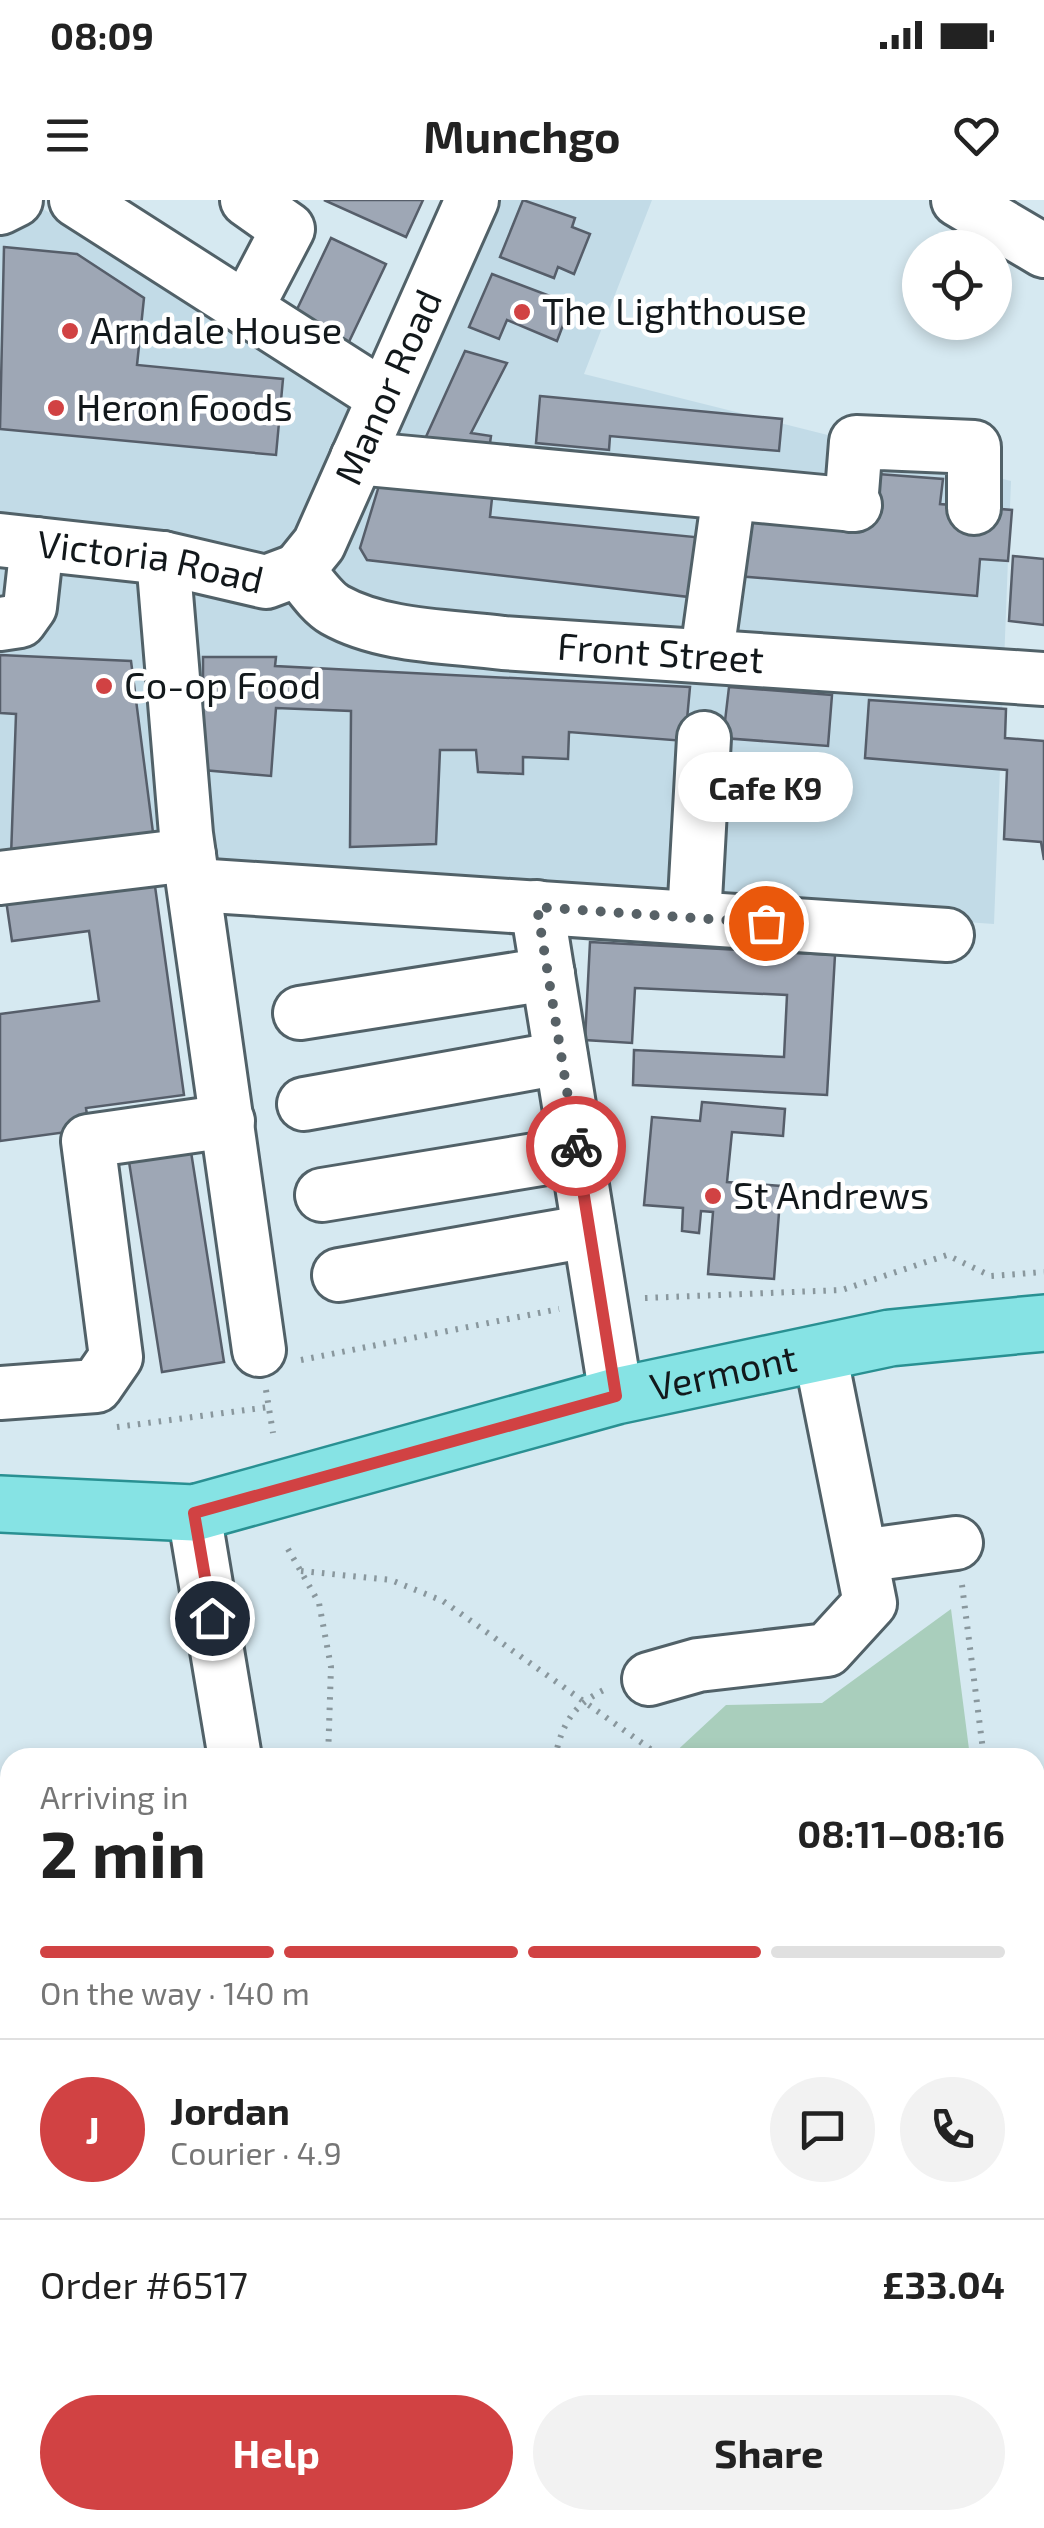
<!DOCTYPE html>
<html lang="en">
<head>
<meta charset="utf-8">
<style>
  :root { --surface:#fff; --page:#f2f2f2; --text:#222; --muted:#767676; --line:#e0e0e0; --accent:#d14243 }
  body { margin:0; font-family:"Exo 2",sans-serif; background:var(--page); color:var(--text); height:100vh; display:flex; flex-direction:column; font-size:38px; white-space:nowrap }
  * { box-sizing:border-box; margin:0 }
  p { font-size:32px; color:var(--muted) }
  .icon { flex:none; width:55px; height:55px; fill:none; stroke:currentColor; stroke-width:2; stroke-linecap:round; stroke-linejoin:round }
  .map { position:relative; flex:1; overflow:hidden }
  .details { position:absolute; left:0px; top:1548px; width:1045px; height:782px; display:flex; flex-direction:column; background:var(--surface); border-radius:30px 30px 0 0; box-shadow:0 5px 15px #0003 }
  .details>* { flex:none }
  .buttons { position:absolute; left:902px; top:30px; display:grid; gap:20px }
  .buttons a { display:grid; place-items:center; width:110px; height:110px; border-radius:50%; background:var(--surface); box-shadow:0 5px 15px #0003; font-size:50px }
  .pin { position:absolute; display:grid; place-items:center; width:85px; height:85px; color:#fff; margin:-42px; border:5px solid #fff; border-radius:50%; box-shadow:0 2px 10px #0007 }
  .courier { position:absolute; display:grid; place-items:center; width:100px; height:100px; margin:-50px; border:8px solid #d14243; border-radius:50%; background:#fff; color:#222; box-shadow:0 2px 12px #0007 }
  .bubble { position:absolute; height:70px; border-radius:35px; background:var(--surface); box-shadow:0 5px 15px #0003; font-size:32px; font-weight:700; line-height:70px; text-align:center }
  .summary em { font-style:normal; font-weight:700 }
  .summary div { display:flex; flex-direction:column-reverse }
  .summary { display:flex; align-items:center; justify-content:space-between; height:170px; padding:0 40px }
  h1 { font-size:65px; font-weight:700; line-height:75px }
  .bar { display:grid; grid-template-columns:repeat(4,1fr); gap:15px 10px; align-content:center; height:120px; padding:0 40px }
  .bar i { height:12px; border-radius:8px; background:var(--line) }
  .bar .selected { background:var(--accent) }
  .bar p { grid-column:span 4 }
  .line { display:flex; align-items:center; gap:25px; padding:0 40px; border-top:2px solid var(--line) }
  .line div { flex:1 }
  .round { display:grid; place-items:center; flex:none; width:105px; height:105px; border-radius:52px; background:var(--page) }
  .button { display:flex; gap:20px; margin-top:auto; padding:20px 40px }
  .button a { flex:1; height:115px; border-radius:60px; background:var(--accent); color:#fff; font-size:40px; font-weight:700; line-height:115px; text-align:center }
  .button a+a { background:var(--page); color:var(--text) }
  .status { display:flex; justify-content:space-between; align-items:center; height:70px; padding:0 50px; background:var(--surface); direction:ltr }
  .status svg { height:28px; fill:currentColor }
  header { display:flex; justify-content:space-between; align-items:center; height:130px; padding:0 40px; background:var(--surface); font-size:45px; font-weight:700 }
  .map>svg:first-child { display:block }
  .built { fill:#c2dbe7 }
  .green { fill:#a9cebc }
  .building { fill:#9ea7b5; stroke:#565e6a; stroke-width:2.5 }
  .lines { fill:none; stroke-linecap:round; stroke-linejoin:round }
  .minor-casing { stroke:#516168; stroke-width:58 }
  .major-casing { stroke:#299092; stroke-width:60 }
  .path { stroke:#89979d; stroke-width:6; stroke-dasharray:2.5 8; stroke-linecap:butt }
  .minor { stroke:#fff; stroke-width:52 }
  .major { stroke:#86e3e4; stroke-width:55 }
  .done { stroke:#576166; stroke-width:10; stroke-dasharray:0 18 }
  .route { stroke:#d14243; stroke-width:12 }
  .poi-dot { fill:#d14243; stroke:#fff; stroke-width:4 }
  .labels { text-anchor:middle; stroke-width:9; stroke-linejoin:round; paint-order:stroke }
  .poi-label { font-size:38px; fill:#12181b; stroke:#fff; text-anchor:start }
  .street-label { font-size:38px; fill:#12181b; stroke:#fff }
</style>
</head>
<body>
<div class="status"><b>08:09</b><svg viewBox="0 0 49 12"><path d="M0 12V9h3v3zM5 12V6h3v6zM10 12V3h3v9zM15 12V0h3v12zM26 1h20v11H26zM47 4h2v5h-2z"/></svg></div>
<header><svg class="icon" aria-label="menu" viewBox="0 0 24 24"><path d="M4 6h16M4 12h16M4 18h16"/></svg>Munchgo<svg class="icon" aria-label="heart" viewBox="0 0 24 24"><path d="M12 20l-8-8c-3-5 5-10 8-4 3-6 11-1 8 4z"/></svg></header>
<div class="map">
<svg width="1044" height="2328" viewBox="0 0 1044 2328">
  <rect width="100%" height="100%" fill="#d6e9f1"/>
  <!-- built -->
  <path class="built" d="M0,0h28l337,202 130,-202h157l-68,174 427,107 -17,443 -829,-59 -165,6z"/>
  <!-- green -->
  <path class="green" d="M951,1409l19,148h-300l56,-52 96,-2z"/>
  <!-- building -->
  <g class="building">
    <path d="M324,0h99l-17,37z"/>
    <path d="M523,0l52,18 -3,9 18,7 -16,40 -16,-7 -4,11 -54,-21z"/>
    <path d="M331,38l55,26 -40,84 -55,-26z"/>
    <path d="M4,47l73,7 67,44 -7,67 146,14 -7,76 -276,-26z"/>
    <path d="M492,74l79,30 -14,37 -50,-21 -8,19 -30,-12z"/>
    <path d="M465,151l42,12 -36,70 20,3 -3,21 -68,-7z"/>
    <path d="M540,196l242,23 -3,32 -169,-15 -1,14 -73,-7z"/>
    <path d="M878,274l65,5 -3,25 72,6 -4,51 -28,-2 -3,37 -240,-20 6,-64 131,11z"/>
    <path d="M381,279l112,10 -3,28 215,21 -7,60 -331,-38 -7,-12z"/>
    <path d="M1013,356l31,3v66l-35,-4z"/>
    <path d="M0,455l131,6 24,187 -144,9 5,-143 -16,-1z"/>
    <path d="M203,457h73l-1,9 415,21 -5,54 -116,-9 -1,27 -45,-2v17l-45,-2 -2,-22h-36l-4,94 -86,3 1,-136 -75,-3 -5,68 -68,-6z"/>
    <path d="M729,487l103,8 -4,51 -105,-8z"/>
    <path d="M869,500l137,9 -1,29 39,3v119l-3,-18 -37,-3 3,-69 -142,-12z"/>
    <path d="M154,679l30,216 -98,13 3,21 -89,12v-127l99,-13 -10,-70 -77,10 -6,-41z"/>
    <path d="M590,742l245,13 -8,140 -194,-10 1,-35 150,7 3,-62 -152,-7 -3,55 -47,-3z"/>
    <path d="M702,902l83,7 -2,27 -51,-4 -5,50 54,4 -7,93 -66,-5 5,-62 -12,-1 -2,22 -17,-2 1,-23 -39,-3 8,-88 48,4z"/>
    <path d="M189,939l35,223 -62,10 -35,-223z"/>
    <path d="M10,2234v86h164l1,8h-175v-92z"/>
  </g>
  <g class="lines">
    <defs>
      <g id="minor">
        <path d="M76,0l308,197"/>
        <path d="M958,0l86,51"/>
        <path d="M0,8l16,-8"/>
        <path d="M246,109l42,-80 -41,-29"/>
        <path d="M357,258l498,47"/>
        <path d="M851,305l5,-63 118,5v61"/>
        <path id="s1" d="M0,340l163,18 103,24 32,-12"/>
        <path d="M163,358l23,276 73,516"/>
        <path id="s2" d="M298,370c11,13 23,32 37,40 48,27 115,26 168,33l541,36"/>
        <path id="s3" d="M298,370l21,-26 153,-344"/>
        <path d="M0,424l20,-3 10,-14 7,-63"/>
        <path d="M707,453l22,-159"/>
        <path d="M0,678l189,-23"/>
        <path d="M195,685l752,50"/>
        <path d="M537,707l79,489"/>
        <path d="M694,718l10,-180"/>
        <path d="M300,813l248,-39"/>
        <path d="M304,904l257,-46"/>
        <path d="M322,995l255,-42"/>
        <path d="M339,1075l250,-44"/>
        <path d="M0,1193l96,-7 20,-29 -28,-216 140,-20"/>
        <path d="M194,1313l41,245"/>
        <path d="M861,1356l95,-13"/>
        <path d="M649,1479l49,-14 129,-15 43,-47 -50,-250"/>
        <path d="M0,1790v3"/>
        <path d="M0,2092l10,6"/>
        <path d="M1035,2114l9,-1"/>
        <path d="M430,2320l2,8"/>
        <path d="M326,2328l46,-8"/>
      </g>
      <g id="major">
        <path id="s4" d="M0,1304l194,9 422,-117 274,-58 154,-15"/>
      </g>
    </defs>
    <!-- minor casing -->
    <use href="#minor" class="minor-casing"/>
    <!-- major casing -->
    <use href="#major" class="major-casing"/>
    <!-- path -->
    <g class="path">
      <path d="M645,1098l197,-8 105,-35 44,21 53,-4"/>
      <path d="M301,1160l258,-51"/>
      <path d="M266,1190l7,43"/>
      <path d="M117,1227l152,-20"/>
      <path d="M288,1349l31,54 12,64 -3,91"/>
      <path d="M301,1371l90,9 52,21 220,157"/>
      <path d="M962,1385l22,173"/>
      <path d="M555,1558c7,-36 20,-55 53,-70"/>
      <path d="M1035,1860l9,6"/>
      <path d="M0,2202l10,-2"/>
      <path d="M1035,2244l9,-1"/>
      <path d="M595,2320l1,8"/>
    </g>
    <!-- minor -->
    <use href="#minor" class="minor"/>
    <!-- major -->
    <use href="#major" class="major"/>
  </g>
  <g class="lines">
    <!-- done -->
    <path class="done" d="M576,946l-39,-239 229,16"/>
    <!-- route -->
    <path class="route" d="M212,1418l-18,-105 422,-117 -40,-250"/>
  </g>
  <!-- markers -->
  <g class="poi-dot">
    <circle cx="522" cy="112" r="10"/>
    <circle cx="70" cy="131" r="10"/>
    <circle cx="56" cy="208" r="10"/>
    <circle cx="104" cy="486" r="10"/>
    <circle cx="713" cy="996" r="10"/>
  </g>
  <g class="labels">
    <!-- poi labels -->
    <g class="poi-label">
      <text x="542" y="125">The Lighthouse</text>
      <text x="90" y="144">Arndale House</text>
      <text x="76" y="221">Heron Foods</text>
      <text x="124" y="499">Co-op Food</text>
      <text x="733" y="1009">St Andrews</text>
    </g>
    <!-- street labels -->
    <g class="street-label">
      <text dy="13" stroke="none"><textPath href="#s3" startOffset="205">Manor Road</textPath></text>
      <text dy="13" stroke="none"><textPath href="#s1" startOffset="152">Victoria Road</textPath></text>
      <text dy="13" stroke="none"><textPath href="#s2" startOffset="385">Front Street</textPath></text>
      <text dy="13" stroke="none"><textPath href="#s4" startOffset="742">Vermont</textPath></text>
    </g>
  </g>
</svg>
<div class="buttons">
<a><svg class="icon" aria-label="locate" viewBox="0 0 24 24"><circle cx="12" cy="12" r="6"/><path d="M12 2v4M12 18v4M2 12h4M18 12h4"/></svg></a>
</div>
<div class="pin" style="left:766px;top:723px;background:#ea580c"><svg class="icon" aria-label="bag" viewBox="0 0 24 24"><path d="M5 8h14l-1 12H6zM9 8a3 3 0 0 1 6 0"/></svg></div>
<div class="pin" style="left:212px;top:1418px;background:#1f2937"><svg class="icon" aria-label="home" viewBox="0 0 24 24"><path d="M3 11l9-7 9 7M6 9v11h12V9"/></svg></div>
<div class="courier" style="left:576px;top:946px"><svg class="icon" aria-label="bike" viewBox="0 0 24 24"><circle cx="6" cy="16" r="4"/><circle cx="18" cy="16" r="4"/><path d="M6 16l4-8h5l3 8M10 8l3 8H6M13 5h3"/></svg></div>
<div class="bubble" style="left:678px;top:552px;width:175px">Cafe K9</div>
<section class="details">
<div class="summary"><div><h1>2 min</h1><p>Arriving in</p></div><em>08:11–08:16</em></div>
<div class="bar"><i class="selected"></i><i class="selected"></i><i class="selected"></i><i></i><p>On the way · 140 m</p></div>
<div class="line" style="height:180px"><b class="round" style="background:var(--accent);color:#fff">J</b><div><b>Jordan</b><p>Courier · 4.9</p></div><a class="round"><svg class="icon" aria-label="chat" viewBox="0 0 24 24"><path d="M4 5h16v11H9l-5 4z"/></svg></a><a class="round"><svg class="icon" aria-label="phone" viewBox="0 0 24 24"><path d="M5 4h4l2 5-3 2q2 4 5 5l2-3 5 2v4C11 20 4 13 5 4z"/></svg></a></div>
<div class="line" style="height:130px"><div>Order #6517</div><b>£33.04</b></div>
<div class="button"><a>Help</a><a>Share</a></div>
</section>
</div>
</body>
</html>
